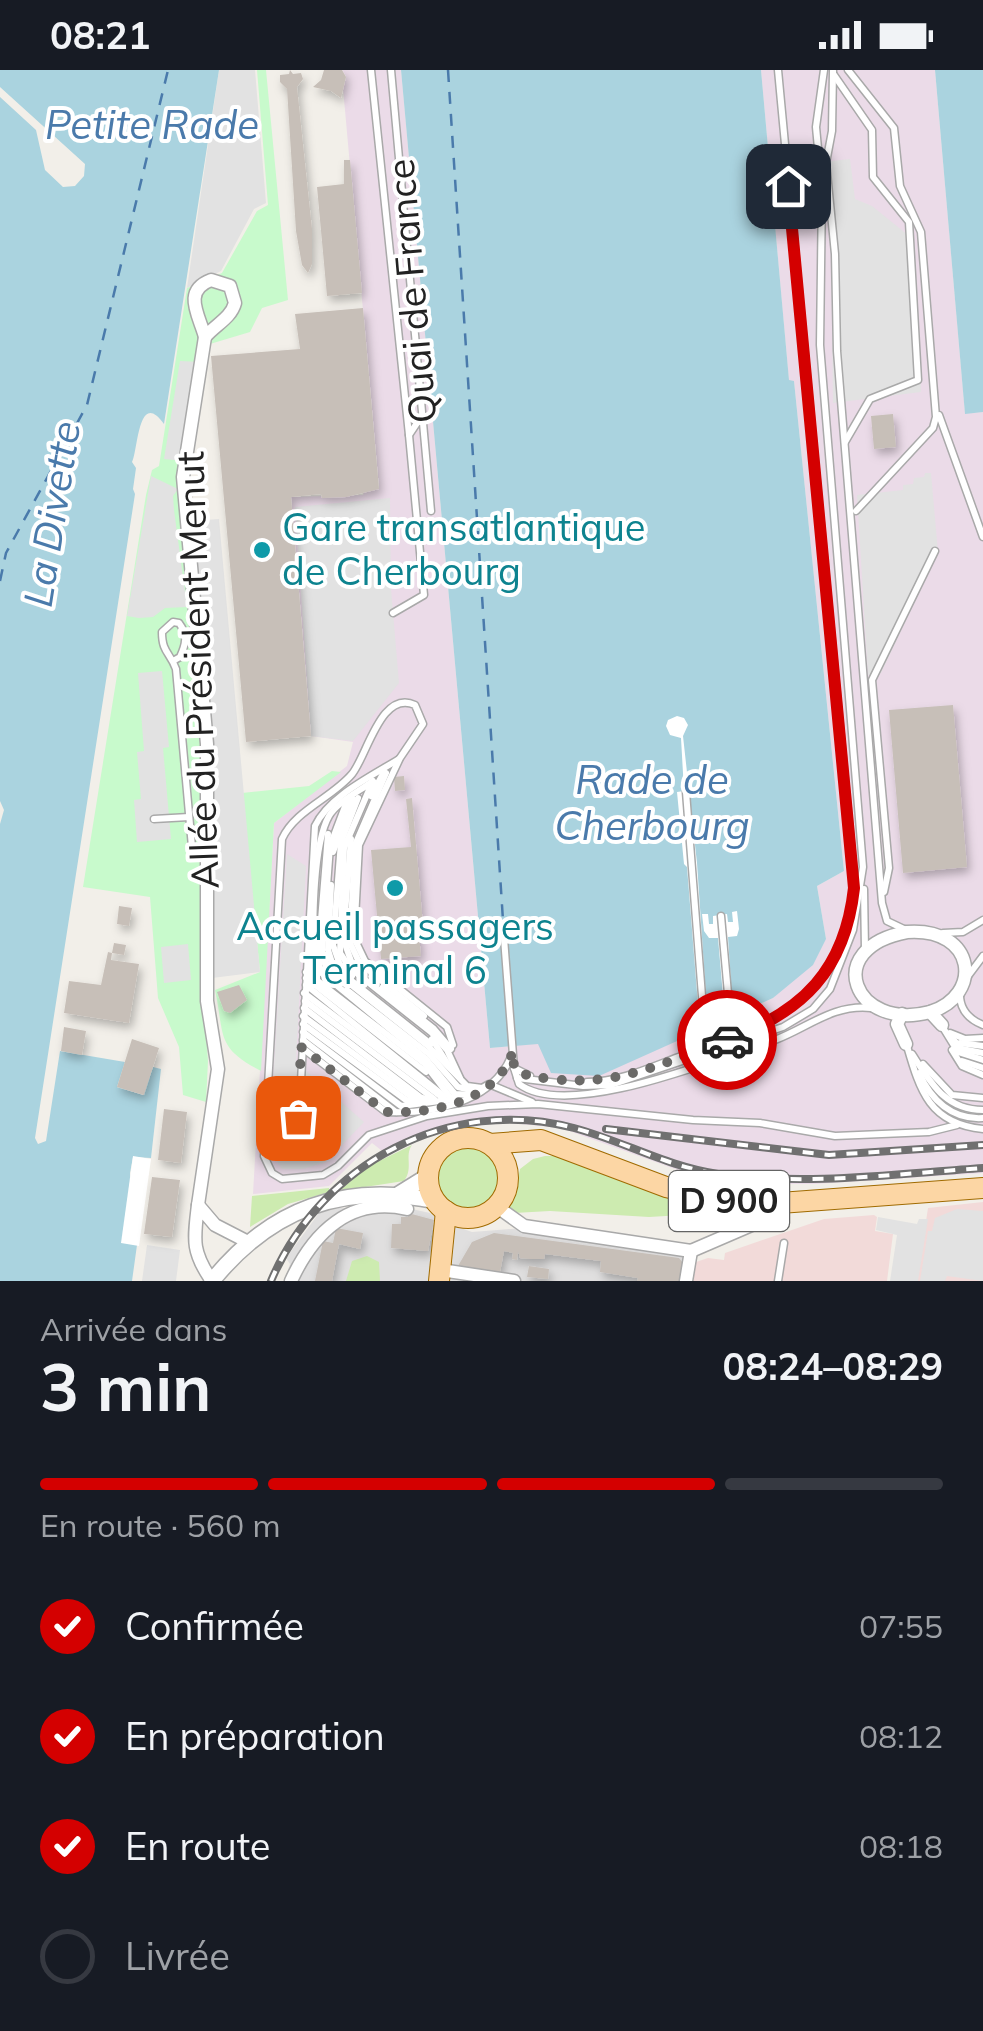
<!DOCTYPE html>
<html lang="fr">
<head>
<meta charset="utf-8">
<style>
  :root { --surface:#171b24; --page:#242831; --text:#f1f3f6; --muted:#9ea1a6; --line:#363941; --accent:#d40000 }
  body { margin:0; font-family:Mulish,sans-serif; background:var(--page); color:var(--text); height:100vh; display:flex; flex-direction:column; font-size:38px; white-space:nowrap }
  * { box-sizing:border-box; margin:0 }
  p { font-size:32px; color:var(--muted) }
  .icon { flex:none; width:55px; height:55px; fill:none; stroke:currentColor; stroke-width:2; stroke-linecap:round; stroke-linejoin:round }
  .map { position:relative; height:1211px; overflow:hidden }
  .details { display:flex; flex-direction:column; background:var(--surface); flex:1 }
  .details>* { flex:none }
  .pin { position:absolute; display:grid; place-items:center; width:85px; height:85px; color:#fff; margin:-42px; border-radius:20px; box-shadow:0 5px 15px #0006 }
  .courier { position:absolute; display:grid; place-items:center; width:100px; height:100px; margin:-50px; border:8px solid #d40000; border-radius:50%; background:#fff; color:#222; box-shadow:0 2px 12px #0007 }
  .headline em { font-style:normal; font-weight:700 }
  .headline div { display:flex; flex-direction:column-reverse }
  .headline { display:flex; align-items:center; justify-content:space-between; height:170px; padding:0 40px }
  h1 { font-size:65px; font-weight:700; line-height:75px }
  .bar { display:grid; grid-template-columns:repeat(4,1fr); gap:15px 10px; align-content:center; height:120px; padding:0 40px }
  .bar i { height:12px; border-radius:8px; background:var(--line) }
  .bar .current { background:var(--accent) }
  .bar p { grid-column:span 4 }
  ol { padding:0 40px; list-style:none }
  li { display:flex; align-items:center; gap:30px; height:110px }
  li p { margin-inline-start:auto }
  li .icon { padding:10px; border-radius:50%; background:var(--accent); color:#fff; stroke-width:4 }
  li:last-child { color:var(--muted) }
  li i { width:55px; height:55px; border:5px solid var(--line); border-radius:50% }
  .status { display:flex; justify-content:space-between; align-items:center; height:70px; padding:0 50px; background:var(--surface); direction:ltr }
  .status svg { height:28px; fill:currentColor }
  .map>svg:first-child { display:block }
  .residential { fill:#e0dfdf }
  .commercial { fill:#f2dad9 }
  .industrial { fill:#ebdbe8 }
  .grass { fill:#cdebb0 }
  .park { fill:#c8facc }
  .parking { fill:#e2e2e2 }
  .water { fill:#aad3df }
  .pier { fill:#fff }
  .lines { fill:none; stroke-linecap:round; stroke-linejoin:round }
  .ferry { stroke:#4a7aab; stroke-width:2.5; stroke-dasharray:12 10; stroke-linecap:butt }
  .building { fill:#c7bfb8; filter:url(#shadow) }
  .service-casing { stroke:#a9a9a9; stroke-width:9 }
  .minor-casing { stroke:#a9a9a9; stroke-width:15 }
  .tertiary-casing { stroke:#a9a9a9; stroke-width:18 }
  .primary-casing { stroke:#a06b00; stroke-width:22 }
  .service { stroke:#fff; stroke-width:6 }
  .minor { stroke:#fff; stroke-width:12 }
  .tertiary { stroke:#fff; stroke-width:15 }
  .primary { stroke:#fcd6a4; stroke-width:20 }
  .rail-casing { stroke:#707070; stroke-width:8 }
  .rail { stroke:#fff; stroke-width:4; stroke-dasharray:11; stroke-linecap:butt }
  .done { stroke:#6b6a68; stroke-width:10; stroke-dasharray:0 18 }
  .route { stroke:#d40000; stroke-width:12 }
  .culture-dot { fill:#0f9aa8; stroke:#fff; stroke-width:4 }
  .labels { text-anchor:middle; stroke-width:8; stroke-linejoin:round; paint-order:stroke }
  .shield { fill:#fff; stroke:#646464; stroke-width:2.5 }
  .shield-label { font-size:35px; font-weight:bold; fill:#222 }
  .street-label { font-size:38px; fill:#222; stroke:#fff }
  .culture-label { font-size:38px; fill:#0d838f; stroke:#fff; text-anchor:start }
  .water-label { font-size:40px; font-style:italic; fill:#4a7aab; stroke:#fff }
</style>
</head>
<body>
<div class="status"><b>08:21</b><svg viewBox="0 0 49 12"><path d="M0 12V9h3v3zM5 12V6h3v6zM10 12V3h3v9zM15 12V0h3v12zM26 1h20v11H26zM47 4h2v5h-2z"/></svg></div>
<div class="map">
<svg width="983" height="1211" viewBox="0 0 983 1211">
  <defs>
    <filter id="shadow"><feDropShadow dx="3" dy="5.5" stdDeviation="5" flood-color="#0004"/></filter>
  </defs>
  <rect width="100%" height="100%" fill="#f2efe9"/>
  <!-- residential -->
  <path class="residential" d="M398,1136l32,7 10,8 32,11 51,-4 168,23 -6,30h-401l6,-17 -4,-6 33,-45 20,-5z"/>
  <!-- commercial -->
  <g class="commercial">
    <path d="M983,1132v79h-66l11,-73z"/>
    <path d="M874,1145l3,2 -2,14 18,3 -6,47h-194l3,-19 12,-4 16,2 1,-7 99,-34z"/>
  </g>
  <!-- industrial -->
  <path class="industrial" d="M342,0h59l89,978 218,-22 65,-28 53,-59 -9,-53 27,-15 -50,-490h-5l-28,-311h174l30,343 18,-1v761l-168,11h-72l-54,-10 -128,-46 -60,-6 -52,7 -31,10 -32,15 -14,-11 -43,43 -76,8 21,-371 73,-57 6,-24 -42,-6 -20,-239 72,-2 2,-5 14,-2 -36,-400 3,-11z"/>
  <!-- grass -->
  <g class="grass">
    <circle cx="468" cy="1107" r="33"/>
    <path d="M412,1075c-8,11 2,23 -8,36l-65,10 30,-25z"/>
    <path d="M545,1086h11l194,55 -101,6 -99,-6 -36,2 -8,-5 7,-10 7,-29 13,-10z"/>
    <path d="M329,1118v4l-41,12 -38,23 2,-31z"/>
    <path d="M367,1186l12,6 1,19h-34l6,-20z"/>
  </g>
  <!-- park -->
  <g class="park">
    <path d="M257,0h9l22,230 -26,8 -12,24 -50,15 -21,121 24,293 -3,192 8,108 -2,41 -23,-7 -4,-48 -21,-49 -8,-101 -67,-10 63,-392 6,-25 7,-4 28,-178 35,-15 35,-62 11,-6z"/>
    <path d="M332,701l9,1 -67,51 -13,248c-46,-24 -36,-35 -46,-81l45,-18 -18,-179 67,-7z"/>
  </g>
  <!-- parking -->
  <g class="parking">
    <path d="M219,0h36l11,133 -12,6 -33,62 -34,17z"/>
    <path d="M850,89l5,40 17,7 42,34 7,152 -88,11 -2,-149 -8,-92z"/>
    <path d="M180,291l21,1 -17,99 -20,-2z"/>
    <path d="M925,403h6l7,79 -57,121 -13,2 -11,-180 46,-5v-5l10,-1 1,-6 10,-1z"/>
    <path d="M151,406l27,13 -5,7 1,14 13,97 -22,1 -12,9 -14,1 -12,-2z"/>
    <path d="M390,428l1,91 8,94 -46,58 -42,-5 -16,-229z"/>
    <path d="M219,449l41,453 -48,6 2,-215 -22,-242z"/>
    <path d="M162,601l7,76 -6,1 8,91 -34,3 -3,-42 7,-1 -4,-47 7,-1 -6,-78z"/>
    <path d="M287,784l19,12 -10,196 68,60 -38,40 -23,7h-21l-13,-21z"/>
    <path d="M188,874l3,36 -27,3 -3,-36z"/>
    <path d="M957,1139l26,2v70l-36,-5 -2,5h-25l8,-50h4l3,-13z"/>
    <path d="M878,1147l39,7 2,-5h9l-10,62h-28l7,-46 -21,-5z"/>
    <path d="M147,1175l33,5 -4,31h-34z"/>
  </g>
  <!-- water -->
  <g class="water">
    <path d="M0,0h219l-55,354c-26,-36 -26,27 -32,38l4,6 -3,21 2,5 -100,644 3,6 8,-3 14,-90 65,11 -8,25 26,8 10,-28 8,2 -10,89 -18,-1 -3,16 7,72 -5,36h-132v-457l4,-14 -4,-9v-704l36,33 9,40 18,17 12,-1 9,-10 1,-12 -85,-77z"/>
    <path d="M401,0h360l28,310 5,1 50,490 -27,15 9,53 -13,26 -40,33 -174,78 -48,-3 -13,-29 -48,4z"/>
    <path d="M935,0h48v342l-18,2z"/>
  </g>
  <!-- pier -->
  <g class="pier">
    <path d="M677,646l7,2 4,7 -5,11 14,127 11,163 -8,4 -13,-163 -3,-3 -7,-72 7,-1 -3,-53 -11,-3 -4,-9 2,-6z"/>
    <path d="M737,841l2,18 -2,7 -9,1 5,78 -8,4 -7,-81h-9l-5,-7 -2,-17h6l1,10h4v-8l14,-2 1,8h5l-1,-10z"/>
    <path d="M133,1086l18,3 -12,87 -18,-3z"/>
  </g>
  <g class="lines">
    <!-- ferry -->
    <g class="ferry">
      <path d="M448,0l56,866"/>
      <path d="M0,511l6,-28 81,-148 81,-335"/>
    </g>
  </g>
  <!-- building -->
  <g class="building">
    <path d="M290,0l3,4 8,-1 2,6 -6,8 15,142v35l-4,9 -6,-8 -6,-34 -9,-142 -7,-7v-7l9,-1z"/>
    <path d="M324,0h18l4,7 -5,21 -10,-7 -18,-4 8,-7z"/>
    <path d="M344,90h6l12,133 -35,3 -10,-109 27,-3z"/>
    <path d="M363,238l16,181 -33,8 -24,1 -1,-4 -30,3 20,239 -65,6 -35,-386 89,-7 -5,-35z"/>
    <path d="M893,344l3,33 -22,2 -3,-33z"/>
    <path d="M953,635l14,162 -64,6 -14,-163z"/>
    <path d="M404,706l1,14 -10,1 -1,-14z"/>
    <path d="M412,728l11,127 -5,1 3,30 -40,3 -10,-109 40,-3 -5,-48z"/>
    <path d="M119,836l13,2 -3,18 -12,-2z"/>
    <path d="M114,873l12,2 -2,10 -12,-2z"/>
    <path d="M108,882l4,1 -1,7 28,4 -10,59 -65,-10 5,-32 32,4z"/>
    <path d="M239,915l8,15 -17,13 -6,-2 -7,-19z"/>
    <path d="M64,957l22,4 -4,24 -21,-4z"/>
    <path d="M132,969l27,9 -15,47 -27,-8z"/>
    <path d="M164,1039l23,3 -6,51 -23,-3z"/>
    <path d="M152,1107l28,3 -8,57 -28,-3z"/>
    <path d="M408,1143l26,7 -6,31 -37,-3 1,-24h9v-7h7z"/>
    <path d="M336,1158l27,5 -3,16 -21,-5 -7,37h-17l8,-40 10,2z"/>
    <path d="M494,1163l185,25 4,5 -3,18h-43l1,-3 -38,-6 1,-11 -56,-7 -1,5h-14l-10,-1 -2,-7 -1,9 -5,-1 1,-6 -9,-2 -4,21 -42,-6 14,-24z"/>
    <path d="M529,1196l20,3 -1,10 -21,-2z"/>
  </g>
  <g class="lines">
    <defs>
      <g id="service">
        <path d="M371,0l38,365"/>
        <path d="M391,0l40,441"/>
        <path d="M848,0l46,58 6,58 21,46 15,185 -3,11 -77,83"/>
        <path d="M833,1l-1,60 -6,32 9,91 2,97 45,552 5,18 19,9"/>
        <path d="M834,5l38,55 1,47 36,45 9,158 -48,19 -25,43"/>
        <path d="M939,345l44,122"/>
        <path d="M393,543l31,-18 -15,-160 12,-18"/>
        <path d="M173,591l7,-4c6,-13 8,-22 -1,-34l-6,-1 -11,10c0,21 8,20 14,37l16,178 16,6"/>
        <path d="M386,703l-31,72 -5,98 9,19 65,54"/>
        <path d="M373,711c-13,10 -36,21 -44,35 -17,29 -16,114 -16,150l112,92 30,36 19,1"/>
        <path d="M372,713l-28,65 -4,105 10,15 82,65 15,17 13,28"/>
        <path d="M686,722l20,255"/>
        <path d="M371,726l13,-24"/>
        <path d="M347,731l-17,45 -8,107 3,11 103,82 39,40 15,2 7,-4 43,18"/>
        <path d="M154,749l35,-2"/>
        <path d="M328,764l-10,123 2,11 9,8"/>
        <path d="M351,769l-8,99 8,23 13,13"/>
        <path d="M333,782l20,-53"/>
        <path d="M331,815l-3,65 5,16 98,78"/>
        <path d="M864,819l1,61"/>
        <path d="M884,822l5,-24 -17,-188 63,-129"/>
        <path d="M721,846l11,122"/>
        <path d="M943,863l20,-1 20,-12"/>
        <path d="M504,868l10,130 5,16c49,37 200,-26 256,-44 34,-13 58,-36 96,-32"/>
        <path d="M306,902l118,91 26,34 8,1"/>
        <path d="M352,906l-12,-11 -7,-20 8,-103 17,-44"/>
        <path d="M968,906l15,-20"/>
        <path d="M306,908l120,94"/>
        <path d="M306,915l138,111"/>
        <path d="M382,918l51,40 18,21"/>
        <path d="M347,920l82,64 29,33 13,3"/>
        <path d="M960,922c-1,17 8,27 23,33"/>
        <path d="M304,923l139,105"/>
        <path d="M305,931l129,98"/>
        <path d="M304,938l116,89 11,4"/>
        <path d="M303,946l110,82 10,4"/>
        <path d="M303,954l103,76 8,2"/>
        <path d="M942,956l16,26 25,8"/>
        <path d="M303,962l98,74 54,-7"/>
        <path d="M950,963l15,6 18,-1"/>
        <path d="M950,966l12,13 21,4"/>
        <path d="M432,969l17,27"/>
        <path d="M303,970l93,72"/>
        <path d="M960,973l23,3"/>
        <path d="M453,975l-6,-18 -82,-66 -11,-23 5,-93 41,-87 23,-34 -8,-19c-34,-16 -48,51 -63,69 -20,24 -57,36 -70,65l-18,317 8,17 10,6 41,-4 15,-9 31,-31 58,-19 61,-10 50,-2 155,16 67,3 75,13 94,-4 28,-7"/>
        <path d="M907,976c13,45 23,78 76,83"/>
        <path d="M301,977l85,65c45,2 105,-8 125,-55"/>
        <path d="M952,980l10,16 21,9"/>
        <path d="M912,984c19,29 33,56 71,56"/>
        <path d="M962,991l21,7"/>
        <path d="M923,994l29,31 31,3"/>
        <path d="M514,998l16,8"/>
        <path d="M919,1003c12,27 33,47 64,45"/>
        <path d="M517,1008l66,8 28,-1 172,-58 30,-18 17,-20 23,-59 10,-63 -43,-522 2,-154 -6,-64 8,-57"/>
        <path d="M587,1012c34,0 66,-16 97,-27 101,-36 174,-67 169,-190l-75,-795"/>
        <path d="M297,1084l18,-328c14,-30 57,-50 84,-67"/>
        <path d="M778,1211l6,-38"/>
      </g>
      <g id="minor">
        <path d="M211,210l19,6 5,17c-4,15 -20,22 -30,34 -6,-22 -23,-46 6,-57z"/>
        <path d="M907,862c70,-5 76,64 23,80 -76,20 -110,-64 -23,-80z"/>
        <path d="M930,942l12,13"/>
        <path d="M902,944l-5,10 9,20"/>
        <path d="M198,1135l20,-136 -11,-68v-257l-24,-267 22,-140"/>
        <path d="M496,1136l28,20 167,25"/>
        <path d="M691,1181l65,-28 7,-7 1,-13"/>
        <path d="M441,1200l73,11"/>
        <path d="M212,1211c-21,-30 -18,-42 -14,-76l17,20 33,17"/>
        <path d="M291,1211c22,-48 59,-85 116,-72"/>
        <path d="M686,1211l5,-30"/>
      </g>
      <g id="tertiary">
        <path d="M399,1124l29,-18"/>
        <path d="M212,1211c59,-73 132,-99 224,-80"/>
      </g>
      <g id="primary">
        <circle cx="468" cy="1108" r="40"/>
        <path d="M490,1074l51,-4 125,47 57,13 57,3 203,-15"/>
        <path d="M439,1211l7,-70"/>
      </g>
    </defs>
    <!-- service casing -->
    <use href="#service" class="service-casing"/>
    <!-- minor casing -->
    <use href="#minor" class="minor-casing"/>
    <!-- tertiary casing -->
    <use href="#tertiary" class="tertiary-casing"/>
    <!-- primary casing -->
    <use href="#primary" class="primary-casing"/>
    <!-- service -->
    <use href="#service" class="service"/>
    <!-- minor -->
    <use href="#minor" class="minor"/>
    <!-- tertiary -->
    <use href="#tertiary" class="tertiary"/>
    <!-- primary -->
    <use href="#primary" class="primary"/>
    <defs>
      <g id="rail">
        <path d="M606,1059l223,26 154,-10"/>
        <path d="M271,1211c50,-118 179,-186 303,-153 49,13 94,39 144,46 88,12 177,0 265,-6"/>
      </g>
    </defs>
    <!-- rail casing -->
    <use href="#rail" class="rail-casing"/>
    <!-- rail -->
    <use href="#rail" class="rail"/>
  </g>
  <g class="lines">
    <!-- done -->
    <path class="done" d="M298,1048l3,-71 85,65c48,2 110,-10 127,-61l1,17c11,9 23,9 37,11 68,8 114,-17 176,-39"/>
    <!-- route -->
    <path class="route" d="M727,970c76,-28 118,-70 127,-152l-66,-702"/>
  </g>
  <!-- markers -->
  <g class="culture-dot">
    <circle cx="262" cy="480" r="10"/>
    <circle cx="395" cy="818" r="10"/>
  </g>
  <g class="labels">
    <!-- shield labels -->
    <rect class="shield" x="669" y="1101" width="120" height="60" rx="8"/>
    <g class="shield-label">
      <text x="729" y="1143">D 900</text>
    </g>
    <!-- street labels -->
    <g class="street-label">
      <text transform="translate(412 221) rotate(-95)" y="13">Quai de France</text>
      <text transform="translate(198 600) rotate(-92)" y="13">Allée du Président Menut</text>
    </g>
    <!-- culture labels -->
    <g class="culture-label">
      <text x="282" y="471">Gare transatlantique<tspan x="282" dy="44">de Cherbourg</tspan></text>
      <text x="395" y="870" text-anchor="middle">Accueil passagers<tspan x="395" dy="44">Terminal 6</tspan></text>
    </g>
    <!-- water labels -->
    <g class="water-label">
      <text x="152" y="69">Petite Rade</text>
      <text transform="translate(52 444) rotate(-81)" y="14">La Divette</text>
      <text x="652" y="724">Rade de<tspan x="652" dy="46">Cherbourg</tspan></text>
    </g>
  </g>
</svg>
<div class="pin" style="left:298px;top:1048px;background:#ea580c"><svg class="icon" aria-label="bag" viewBox="0 0 24 24"><path d="M5 8h14l-1 12H6zM9 8a3 3 0 0 1 6 0"/></svg></div>
<div class="pin" style="left:788px;top:116px;background:#1f2937"><svg class="icon" aria-label="home" viewBox="0 0 24 24"><path d="M3 11l9-7 9 7M6 9v11h12V9"/></svg></div>
<div class="courier" style="left:727px;top:970px"><svg class="icon" aria-label="car" viewBox="0 0 24 24"><path d="M5 17H2v-5l4-1 3-4h7l3 4 3 1v5h-3M9 17h6M6 11h13"/><circle cx="7" cy="17" r="2"/><circle cx="17" cy="17" r="2"/></svg></div>
</div>
<section class="details">
<div class="headline"><div><h1>3 min</h1><p>Arrivée dans</p></div><em>08:24–08:29</em></div>
<div class="bar"><i class="current"></i><i class="current"></i><i class="current"></i><i></i><p>En route · 560 m</p></div>
<ol>
<li><svg class="icon" aria-label="check" viewBox="0 0 24 24"><path d="M5 12l5 5 9-10"/></svg>Confirmée<p>07:55</p></li>
<li><svg class="icon" aria-label="check" viewBox="0 0 24 24"><path d="M5 12l5 5 9-10"/></svg>En préparation<p>08:12</p></li>
<li><svg class="icon" aria-label="check" viewBox="0 0 24 24"><path d="M5 12l5 5 9-10"/></svg>En route<p>08:18</p></li>
<li><i></i>Livrée</li>
</ol>
</section>
</body>
</html>
